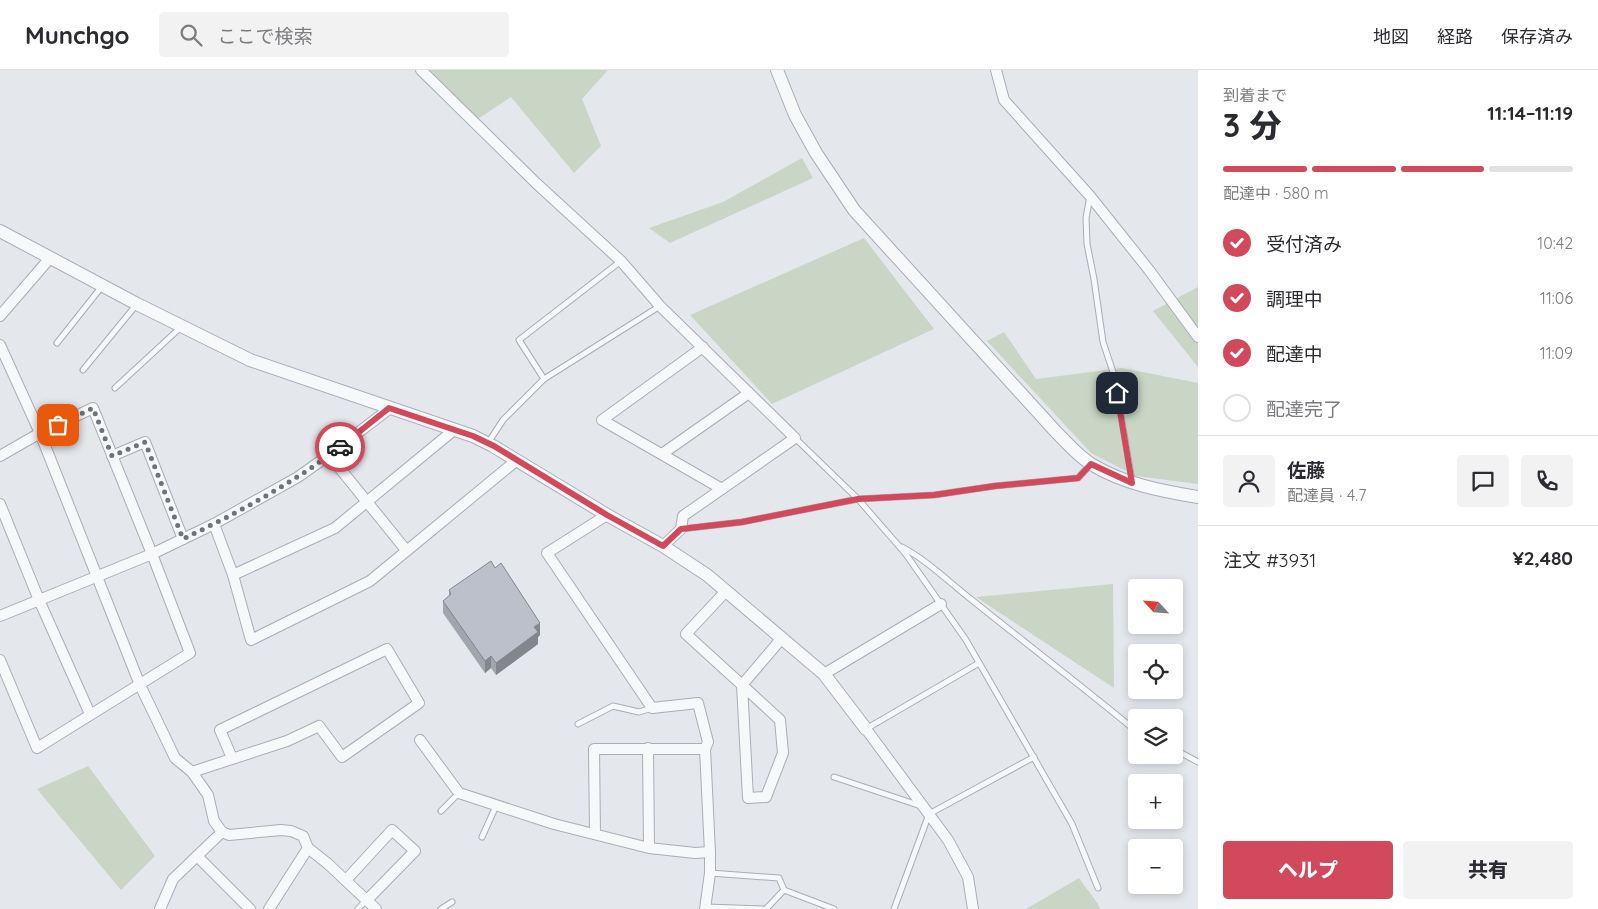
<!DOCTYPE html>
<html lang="ja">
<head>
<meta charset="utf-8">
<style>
  :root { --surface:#fff; --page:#f2f2f3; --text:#2b2b33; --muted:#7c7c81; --line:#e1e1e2; --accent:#d1495b }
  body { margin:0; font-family:Quicksand,"Noto Sans JP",sans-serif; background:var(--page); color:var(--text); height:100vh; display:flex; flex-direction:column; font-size:19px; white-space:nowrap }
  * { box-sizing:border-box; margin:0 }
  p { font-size:16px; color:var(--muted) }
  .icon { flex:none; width:28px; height:28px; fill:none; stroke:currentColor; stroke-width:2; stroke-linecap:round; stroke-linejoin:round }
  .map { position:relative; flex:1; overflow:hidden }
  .drawer { display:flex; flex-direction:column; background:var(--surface); width:400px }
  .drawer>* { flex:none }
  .needle { width:32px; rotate:296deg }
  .fabs { position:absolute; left:1128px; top:509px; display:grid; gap:10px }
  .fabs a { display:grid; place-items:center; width:55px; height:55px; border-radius:5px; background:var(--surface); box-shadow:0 2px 8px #0003; font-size:25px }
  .pin { position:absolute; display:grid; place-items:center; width:42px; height:42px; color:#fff; margin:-21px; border-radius:10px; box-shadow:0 2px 8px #0006 }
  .courier { position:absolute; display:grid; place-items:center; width:50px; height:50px; margin:-25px; border:4px solid #d1495b; border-radius:50%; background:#fff; color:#222; box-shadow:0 1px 6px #0007 }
  .summary em { font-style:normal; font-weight:800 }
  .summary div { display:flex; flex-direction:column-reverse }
  .summary { display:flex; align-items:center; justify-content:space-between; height:85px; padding:0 25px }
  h1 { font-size:32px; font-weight:800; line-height:38px }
  .bar { display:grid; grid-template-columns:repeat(4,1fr); gap:8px 5px; align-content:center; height:60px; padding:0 25px }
  .bar i { height:6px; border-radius:4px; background:var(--line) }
  .bar .on { background:var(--accent) }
  .bar p { grid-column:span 4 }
  .line { display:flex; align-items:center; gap:12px; padding:0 25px; border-top:1px solid var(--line) }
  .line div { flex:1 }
  .round { display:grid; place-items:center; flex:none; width:52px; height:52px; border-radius:5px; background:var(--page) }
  ol { padding:0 25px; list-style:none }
  li { display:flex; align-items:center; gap:15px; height:55px }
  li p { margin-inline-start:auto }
  li .icon { padding:5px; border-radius:50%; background:var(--accent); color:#fff; stroke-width:4 }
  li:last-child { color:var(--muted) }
  li i { width:28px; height:28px; border:2px solid var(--line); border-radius:50% }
  .primary-button { display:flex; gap:10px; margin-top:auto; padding:10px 25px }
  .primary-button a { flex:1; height:58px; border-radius:5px; background:var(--accent); color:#fff; font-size:20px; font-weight:800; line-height:58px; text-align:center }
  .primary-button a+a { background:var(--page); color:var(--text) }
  header { display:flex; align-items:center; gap:30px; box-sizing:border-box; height:70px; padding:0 25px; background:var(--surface); border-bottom:1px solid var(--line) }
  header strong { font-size:24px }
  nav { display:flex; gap:28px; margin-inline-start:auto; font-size:18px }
  .search { width:350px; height:45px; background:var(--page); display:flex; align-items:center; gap:12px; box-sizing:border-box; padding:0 18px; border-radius:5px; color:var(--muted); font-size:19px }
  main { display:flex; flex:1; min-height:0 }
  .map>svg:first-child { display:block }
  .green { fill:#c9d6c5 }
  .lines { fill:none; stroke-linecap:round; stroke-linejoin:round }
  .service-casing { stroke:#a9aeb7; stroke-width:7 }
  .minor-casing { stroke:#a9aeb7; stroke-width:12 }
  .tertiary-casing { stroke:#a9aeb7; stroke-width:14 }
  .service { stroke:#f7f8fa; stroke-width:5 }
  .minor { stroke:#f7f8fa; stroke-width:10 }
  .tertiary { stroke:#f7f8fa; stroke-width:12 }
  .wall { fill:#a1a5ae }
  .shaded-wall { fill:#83868d }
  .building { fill:#bbc0ca; stroke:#83868d }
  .done { stroke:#6c737f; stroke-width:5; stroke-dasharray:0 9 }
  .route { stroke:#d1495b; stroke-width:6 }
</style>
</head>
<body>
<header>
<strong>Munchgo</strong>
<div class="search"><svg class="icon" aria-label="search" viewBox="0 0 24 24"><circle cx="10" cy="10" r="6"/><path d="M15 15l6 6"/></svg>ここで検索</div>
<nav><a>地図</a><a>経路</a><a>保存済み</a></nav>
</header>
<main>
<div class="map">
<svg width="1198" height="839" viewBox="0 0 1198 839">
  <rect width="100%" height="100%" fill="#e4e7ec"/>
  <!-- green -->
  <g class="green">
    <path d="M428,0h180l-26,29 19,47 -27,27 -63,-76 -33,22z"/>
    <path d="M802,88l11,20 -143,65 -21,-15 74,-26z"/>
    <path d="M864,168l70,91 -162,75 -82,-89z"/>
    <path d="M1198,217v80l-45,-56z"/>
    <path d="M1004,262l32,47 86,-11 76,15v101l-62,-8 -45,-23 -104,-112z"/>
    <path d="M1113,514l1,104 -138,-91z"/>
    <path d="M88,696l67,90 -34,34 -84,-101z"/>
    <path d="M1079,808l19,26 2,5h-74z"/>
  </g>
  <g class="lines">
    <defs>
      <g id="service">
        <path d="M1090,126l-4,22 1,26 7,35 9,63 11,33 18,105"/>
        <path d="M57,273l46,-58"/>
        <path d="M83,300l54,-66"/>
        <path d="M544,309l-25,-39 102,-79"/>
        <path d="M115,318l66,-61"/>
        <path d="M795,368l63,61 47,54 61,87 106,184 26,64"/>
        <path d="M488,373l15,-23 41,-41 116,-73"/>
        <path d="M681,459l61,-7 116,-23 76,-4 61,-9 83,-8 13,-14"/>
        <path d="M902,477c26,14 47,35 70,53 52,42 106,83 158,126l6,3"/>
        <path d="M578,654l35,-18 26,6 13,-4"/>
        <path d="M866,659l113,-66"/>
        <path d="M1174,679l24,13"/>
        <path d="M834,707l87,29"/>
        <path d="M441,741l18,-18"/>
        <path d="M482,767l14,-31"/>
        <path d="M710,803l69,5 5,12"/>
        <path d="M706,837l57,2"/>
        <path d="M358,839l8,-9"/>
        <path d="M441,839l11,-7"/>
        <path d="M766,839l18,-19 50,19"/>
        <path d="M894,839l35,-95 105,-57"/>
      </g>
      <g id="minor">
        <path d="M421,0l115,113 85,78 39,45 135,132 -112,78 -2,13 -18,17"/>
        <path d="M996,0l8,30 86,96 59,74 49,67"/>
        <path d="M0,246l50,-58"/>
        <path d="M0,275l40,88 100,252 35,73 17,14 16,23 6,26 8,11 7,3 52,-5 10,1 12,5 5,12 19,15 49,46"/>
        <path d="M703,277l-101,73 120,69"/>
        <path d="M662,384l87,-61"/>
        <path d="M329,385l77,95"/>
        <path d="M0,386l40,-23 53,-25 59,146 38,99 -153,95 -37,-88"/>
        <path d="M112,386l33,-14 38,97"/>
        <path d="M0,434l39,96 51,114"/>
        <path d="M607,445l-60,38 105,155 46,-5 10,39 -3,7"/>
        <path d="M214,454l19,51 18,65 119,-59 147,-121"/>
        <path d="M233,505l102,-47 119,-98"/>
        <path d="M726,521l-40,43 56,51 40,-47"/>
        <path d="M0,546l152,-62 62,-30 84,-47 31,-22 60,-46"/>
        <path d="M824,604l117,-70"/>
        <path d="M742,615l38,35 3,33 -17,44 -18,1z"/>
        <path d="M866,659l82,111 20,37 5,32"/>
        <path d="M420,670l39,53 95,31 95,24 46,5 15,-1"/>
        <path d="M648,678l1,100"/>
        <path d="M192,702l95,-31 32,-15 23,31 77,-54 -32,-54 -167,81 12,28"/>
        <path d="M595,764l-1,-85h111l5,103v21l-5,36"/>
        <path d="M197,786l53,53"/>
        <path d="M346,810l46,-50 23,21 -48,49"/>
        <path d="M160,839l13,-30 49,-47"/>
        <path d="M269,839l39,-61"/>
      </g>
      <g id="tertiary">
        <path d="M777,0l18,45 21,38 38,57 203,223c11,11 21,23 34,31 33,20 70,27 107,33"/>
        <path d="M0,161l137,73 113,56 223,76 20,10 114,69 56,31 44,29 117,99 42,55"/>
      </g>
    </defs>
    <!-- service casing -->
    <use href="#service" class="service-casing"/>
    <!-- minor casing -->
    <use href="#minor" class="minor-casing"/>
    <!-- tertiary casing -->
    <use href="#tertiary" class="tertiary-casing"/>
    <!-- service -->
    <use href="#service" class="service"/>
    <!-- minor -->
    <use href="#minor" class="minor"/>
    <!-- tertiary -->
    <use href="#tertiary" class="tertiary"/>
  </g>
  <!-- wall -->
  <path class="wall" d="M449,520l91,45 -2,2v7l-42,31 -5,-7 -6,5 -42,-60v-12l6,-4z"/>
  <!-- shaded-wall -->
  <g class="shaded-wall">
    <path d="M540,553v12l-2,2v7l-42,31v-12l38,-36z"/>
    <path d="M491,586v12l-6,5v-12z"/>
  </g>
  <!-- building -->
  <path class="building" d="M491,491l4,7 6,-5 39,60 -6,4 4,5 -42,31 -5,-7 -6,5 -42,-60 8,-7 -2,-4z"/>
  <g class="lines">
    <!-- done -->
    <path class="done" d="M58,355l35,-17 19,48 33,-14 38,97c54,-26 109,-55 157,-92"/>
    <!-- route -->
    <path class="route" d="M340,377l49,-39 84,28 21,10 113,69 56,31 18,-17 61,-7 116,-23 76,-4 61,-9 83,-8 13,-14 41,19 -15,-90"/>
  </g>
</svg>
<div class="fabs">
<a><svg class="needle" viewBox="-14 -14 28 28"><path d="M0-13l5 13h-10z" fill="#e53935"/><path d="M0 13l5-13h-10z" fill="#7c7c81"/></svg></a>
<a><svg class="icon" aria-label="locate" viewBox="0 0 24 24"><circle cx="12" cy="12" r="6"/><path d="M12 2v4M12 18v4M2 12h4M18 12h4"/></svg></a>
<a><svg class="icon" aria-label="layers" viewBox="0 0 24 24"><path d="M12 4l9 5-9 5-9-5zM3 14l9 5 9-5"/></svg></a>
<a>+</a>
<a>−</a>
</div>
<div class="pin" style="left:58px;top:355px;background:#ea580c"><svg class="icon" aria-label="bag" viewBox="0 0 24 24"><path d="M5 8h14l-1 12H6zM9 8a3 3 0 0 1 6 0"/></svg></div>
<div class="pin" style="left:1117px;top:323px;background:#1f2937"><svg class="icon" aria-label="home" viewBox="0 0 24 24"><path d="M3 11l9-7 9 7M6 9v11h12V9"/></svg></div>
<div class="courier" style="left:340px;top:377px"><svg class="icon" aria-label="car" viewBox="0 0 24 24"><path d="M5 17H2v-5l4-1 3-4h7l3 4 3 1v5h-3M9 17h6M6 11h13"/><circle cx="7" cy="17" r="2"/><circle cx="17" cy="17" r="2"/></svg></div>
</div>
<section class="drawer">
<div class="summary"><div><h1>3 分</h1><p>到着まで</p></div><em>11:14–11:19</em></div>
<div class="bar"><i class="on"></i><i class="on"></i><i class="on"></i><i></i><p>配達中 · 580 m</p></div>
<ol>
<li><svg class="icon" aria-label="check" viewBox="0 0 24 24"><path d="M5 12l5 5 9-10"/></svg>受付済み<p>10:42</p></li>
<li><svg class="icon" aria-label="check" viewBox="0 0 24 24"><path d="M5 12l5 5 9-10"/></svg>調理中<p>11:06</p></li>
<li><svg class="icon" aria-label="check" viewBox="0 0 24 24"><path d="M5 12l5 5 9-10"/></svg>配達中<p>11:09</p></li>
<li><i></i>配達完了</li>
</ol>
<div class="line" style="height:90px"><a class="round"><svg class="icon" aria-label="person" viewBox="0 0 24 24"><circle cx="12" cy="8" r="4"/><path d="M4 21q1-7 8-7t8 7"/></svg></a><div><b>佐藤</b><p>配達員 · 4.7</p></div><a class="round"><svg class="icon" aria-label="chat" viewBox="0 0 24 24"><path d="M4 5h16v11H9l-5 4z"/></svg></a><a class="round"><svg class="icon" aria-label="phone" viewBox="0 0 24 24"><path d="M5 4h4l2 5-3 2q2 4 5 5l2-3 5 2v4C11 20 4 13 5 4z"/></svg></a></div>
<div class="line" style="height:65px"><div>注文 #3931</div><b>¥2,480</b></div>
<div class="primary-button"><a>ヘルプ</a><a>共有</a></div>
</section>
</main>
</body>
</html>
